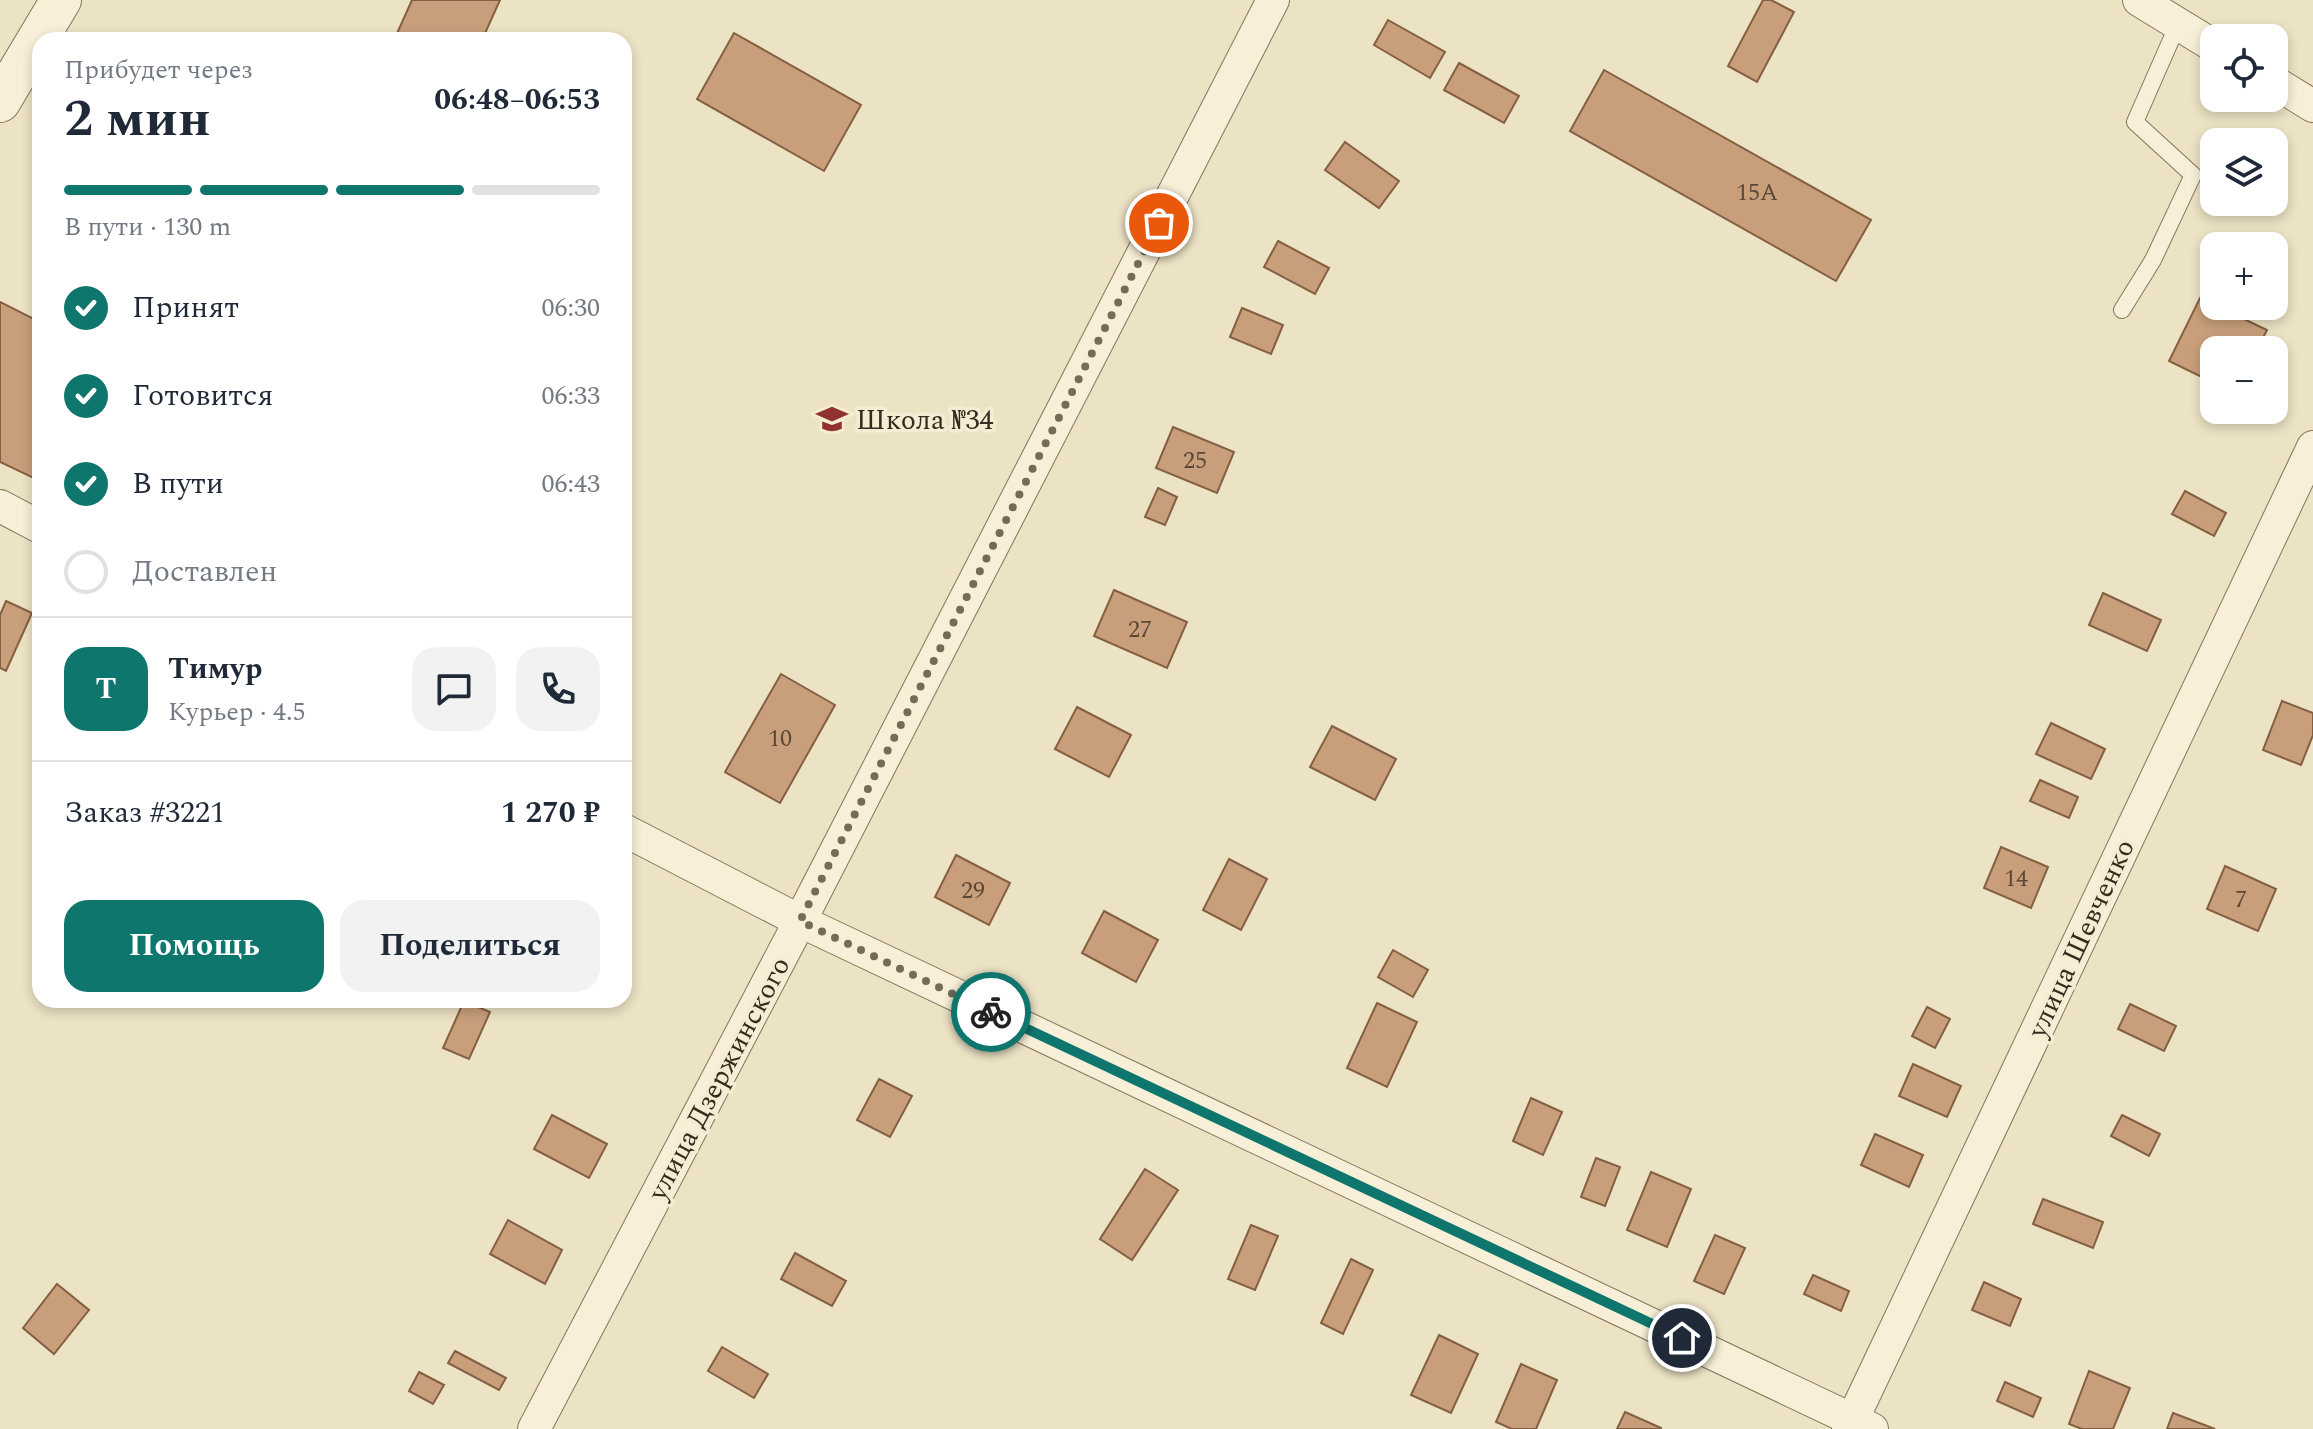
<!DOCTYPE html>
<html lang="ru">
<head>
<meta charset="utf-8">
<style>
  :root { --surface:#fff; --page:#f2f2f3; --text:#1f2937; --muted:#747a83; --line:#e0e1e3; --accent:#0f766e }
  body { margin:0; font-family:Spectral,serif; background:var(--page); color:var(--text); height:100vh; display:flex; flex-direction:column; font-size:30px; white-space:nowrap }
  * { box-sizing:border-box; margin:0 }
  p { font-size:26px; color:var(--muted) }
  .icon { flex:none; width:44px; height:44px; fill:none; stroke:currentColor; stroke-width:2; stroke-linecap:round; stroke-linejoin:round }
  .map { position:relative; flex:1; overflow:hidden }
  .side { position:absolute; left:32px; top:32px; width:600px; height:976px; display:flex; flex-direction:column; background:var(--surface); border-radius:24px; box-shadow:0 4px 12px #0003 }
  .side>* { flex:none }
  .fabs { position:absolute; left:2200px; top:24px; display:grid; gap:16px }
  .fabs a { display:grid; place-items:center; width:88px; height:88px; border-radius:16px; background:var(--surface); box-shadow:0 4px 12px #0003; font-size:40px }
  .pin { position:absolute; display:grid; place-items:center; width:68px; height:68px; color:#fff; margin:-34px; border:4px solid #fff; border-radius:50%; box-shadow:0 2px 8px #0007 }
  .courier { position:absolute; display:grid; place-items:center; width:80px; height:80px; margin:-40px; border:6px solid #0f766e; border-radius:50%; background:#fff; color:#222; box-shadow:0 2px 10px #0007 }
  .head em { font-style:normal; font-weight:700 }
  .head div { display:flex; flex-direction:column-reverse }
  .head { display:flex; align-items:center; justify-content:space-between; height:136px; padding:0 32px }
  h1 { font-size:52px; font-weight:700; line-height:60px }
  .bar { display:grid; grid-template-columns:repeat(4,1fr); gap:12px 8px; align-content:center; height:96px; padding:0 32px }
  .bar i { height:10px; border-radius:6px; background:var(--line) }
  .bar .active { background:var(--accent) }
  .bar p { grid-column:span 4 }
  .line { display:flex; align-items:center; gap:20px; padding:0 32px; border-top:2px solid var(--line) }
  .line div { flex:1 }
  .round { display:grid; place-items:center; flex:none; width:84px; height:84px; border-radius:24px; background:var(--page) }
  ol { padding:0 32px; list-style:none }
  li { display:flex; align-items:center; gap:24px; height:88px }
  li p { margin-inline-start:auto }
  li .icon { padding:8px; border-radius:50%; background:var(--accent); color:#fff; stroke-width:4 }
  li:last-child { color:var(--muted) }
  li i { width:44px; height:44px; border:4px solid var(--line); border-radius:50% }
  .action { display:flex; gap:16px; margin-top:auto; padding:16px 32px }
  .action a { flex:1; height:92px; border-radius:24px; background:var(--accent); color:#fff; font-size:32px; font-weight:700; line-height:92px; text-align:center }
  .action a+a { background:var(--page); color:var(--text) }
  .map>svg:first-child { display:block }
  .building { fill:#c99f7b; stroke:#845f42; stroke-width:2 }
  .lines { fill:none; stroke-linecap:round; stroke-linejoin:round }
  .service-casing { stroke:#86745b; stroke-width:18 }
  .minor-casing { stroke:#86745b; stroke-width:34 }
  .tertiary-casing { stroke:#86745b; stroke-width:42 }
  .service { stroke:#f7efd7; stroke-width:16 }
  .minor { stroke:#f7efd7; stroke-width:32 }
  .tertiary { stroke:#f7efd7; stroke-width:40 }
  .done { stroke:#766b59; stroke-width:8; stroke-dasharray:0 14.4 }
  .route { stroke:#0f766e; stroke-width:10 }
  .labels { text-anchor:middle; stroke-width:7; stroke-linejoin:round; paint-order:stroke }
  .number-label { font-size:24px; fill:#5b4836 }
  .poi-label { font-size:28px; fill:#362b1f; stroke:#f4ecd3; text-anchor:start }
  .street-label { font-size:28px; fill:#362b1f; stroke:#f4ecd3 }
</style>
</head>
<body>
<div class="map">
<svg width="2313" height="1429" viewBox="0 0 2313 1429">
  <rect width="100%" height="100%" fill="#ece2c4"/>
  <!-- building -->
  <g class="building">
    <path d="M412,0h88l-18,40h-88z"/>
    <path d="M1763,0h8l23,12 -37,70 -29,-16z"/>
    <path d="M1388,20l57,32 -15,26 -56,-33z"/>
    <path d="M734,33l127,72 -37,66 -127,-72z"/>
    <path d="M1459,63l60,33 -15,27 -60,-33z"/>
    <path d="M1604,70l267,150 -35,61 -266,-150z"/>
    <path d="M1345,142l54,39 -20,27 -54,-38z"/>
    <path d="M1278,241l51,27 -14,26 -51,-27z"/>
    <path d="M2200,298l67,32 -10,20h-43v33l-45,-22z"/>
    <path d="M0,302l40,20v159l-40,-19z"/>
    <path d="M1242,308l41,17 -12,29 -41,-17z"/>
    <path d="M1173,427l61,25 -17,41 -61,-25z"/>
    <path d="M1158,488l19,9 -12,28 -20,-8z"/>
    <path d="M2185,491l41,22 -12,23 -42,-22z"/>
    <path d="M1114,590l73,32 -20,46 -73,-32z"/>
    <path d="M2103,593l58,27 -14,31 -58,-26z"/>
    <path d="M6,601l26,12 -26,58 -6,-3v-53z"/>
    <path d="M781,674l54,31 -55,98 -55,-31z"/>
    <path d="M2282,701l31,12v22l-12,30 -38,-15z"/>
    <path d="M1077,707l54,28 -22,42 -54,-28z"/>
    <path d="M2051,723l54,26 -14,30 -55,-25z"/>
    <path d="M1332,726l64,33 -21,41 -65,-33z"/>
    <path d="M2040,780l38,17 -9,21 -39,-17z"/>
    <path d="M2001,847l47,20 -17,41 -47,-20z"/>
    <path d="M956,855l54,28 -21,42 -54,-28z"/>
    <path d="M1229,859l38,20 -26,51 -38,-20z"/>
    <path d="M2225,866l51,23 -18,42 -51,-22z"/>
    <path d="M1104,911l54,29 -22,42 -54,-29z"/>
    <path d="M1393,950l35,20 -15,27 -35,-20z"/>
    <path d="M464,1001l26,11 -21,47 -26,-11z"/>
    <path d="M1377,1003l40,19 -30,65 -40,-19z"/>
    <path d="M2130,1004l46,22 -12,25 -46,-22z"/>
    <path d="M1927,1007l23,12 -15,29 -23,-12z"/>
    <path d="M1913,1064l48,22 -14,31 -48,-21z"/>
    <path d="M879,1079l33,17 -22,41 -33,-17z"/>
    <path d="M1531,1098l31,14 -19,43 -30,-14z"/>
    <path d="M552,1115l55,29 -18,34 -55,-29z"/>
    <path d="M2122,1115l38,19 -11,22 -38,-20z"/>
    <path d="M1875,1134l48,21 -14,32 -48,-22z"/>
    <path d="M1596,1158l24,9 -15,39 -24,-9z"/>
    <path d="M1145,1169l33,21 -46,70 -32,-21z"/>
    <path d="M1651,1172l40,17 -24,58 -40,-17z"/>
    <path d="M2043,1199l60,23 -10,26 -60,-24z"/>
    <path d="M508,1220l54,30 -17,34 -55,-30z"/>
    <path d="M1251,1225l27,11 -23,54 -27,-11z"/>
    <path d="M1715,1235l30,13 -21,46 -30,-13z"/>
    <path d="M795,1253l51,28 -14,25 -51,-27z"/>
    <path d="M1351,1259l22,11 -30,64 -22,-11z"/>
    <path d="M1813,1275l36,16 -8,20 -37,-17z"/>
    <path d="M1984,1282l37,17 -11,27 -38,-16z"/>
    <path d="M57,1284l32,26 -35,44 -31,-26z"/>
    <path d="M1439,1335l39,19 -27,59 -40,-18z"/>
    <path d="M722,1347l46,27 -14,24 -46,-27z"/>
    <path d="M455,1351l51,27 -7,12 -51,-27z"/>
    <path d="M1521,1364l36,16 -21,49h-24l-16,-7z"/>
    <path d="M2089,1371l41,17 -17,41h-31l-13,-5z"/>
    <path d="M419,1372l25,13 -11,19 -24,-13z"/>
    <path d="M2005,1382l36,16 -8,19 -36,-16z"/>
    <path d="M1625,1412l36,16v1h-44z"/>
    <path d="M2173,1413l42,16h-48z"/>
  </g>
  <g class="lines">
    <defs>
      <path id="service" d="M2122,310l31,-50 40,-85 -58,-53 43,-98"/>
      <g id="minor">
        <path d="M2139,0l75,46"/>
        <path d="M2274,82l39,24"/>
        <path d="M0,506l40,21"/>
        <path d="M624,830l176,91 1072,508"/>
        <path d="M534,1429l266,-508 473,-921"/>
        <path d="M1848,1429l465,-982"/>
      </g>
      <path id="tertiary" d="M0,102l61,-102"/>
    </defs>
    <!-- service casing -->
    <use href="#service" class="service-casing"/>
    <!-- minor casing -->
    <use href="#minor" class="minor-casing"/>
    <!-- tertiary casing -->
    <use href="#tertiary" class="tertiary-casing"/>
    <!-- service -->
    <use href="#service" class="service"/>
    <!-- minor -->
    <use href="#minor" class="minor"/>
    <!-- tertiary -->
    <use href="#tertiary" class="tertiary"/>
  </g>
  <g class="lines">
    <!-- done -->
    <path class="done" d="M991,1012l-191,-91 359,-698"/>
    <!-- route -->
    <path class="route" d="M991,1012l691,326"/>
  </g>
  <!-- icons -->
  <defs>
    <symbol id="school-bare" viewBox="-9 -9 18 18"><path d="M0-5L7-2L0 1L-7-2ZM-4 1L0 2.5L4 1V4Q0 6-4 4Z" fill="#92322e" stroke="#f4ecd3" stroke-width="2.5" paint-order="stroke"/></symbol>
  </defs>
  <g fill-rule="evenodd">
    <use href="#school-bare" x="810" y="397" width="44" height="44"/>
  </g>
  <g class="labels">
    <!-- number labels -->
    <g class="number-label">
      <text x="1757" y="200">15А</text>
      <text x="1195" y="468">25</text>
      <text x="1140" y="637">27</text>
      <text x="780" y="746">10</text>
      <text x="2016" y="886">14</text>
      <text x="973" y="898">29</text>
      <text x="2241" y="907">7</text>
    </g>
    <!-- poi labels -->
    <g class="poi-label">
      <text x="856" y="429">Школа №34</text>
    </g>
    <!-- street labels -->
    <g class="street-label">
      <text transform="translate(2080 938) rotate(-65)" y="10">улица Шевченко</text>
      <text transform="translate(718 1078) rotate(-62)" y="10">улица Дзержинского</text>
    </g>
  </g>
</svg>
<div class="fabs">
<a><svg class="icon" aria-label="locate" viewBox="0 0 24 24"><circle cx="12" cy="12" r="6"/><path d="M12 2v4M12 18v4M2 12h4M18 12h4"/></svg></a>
<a><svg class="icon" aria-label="layers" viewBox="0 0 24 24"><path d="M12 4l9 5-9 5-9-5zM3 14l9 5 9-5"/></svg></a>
<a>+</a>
<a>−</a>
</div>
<div class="pin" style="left:1159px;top:223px;background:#ea580c"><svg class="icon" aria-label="bag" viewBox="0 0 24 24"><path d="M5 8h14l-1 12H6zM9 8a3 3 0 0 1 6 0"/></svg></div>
<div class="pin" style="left:1682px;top:1338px;background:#1f2937"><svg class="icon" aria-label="home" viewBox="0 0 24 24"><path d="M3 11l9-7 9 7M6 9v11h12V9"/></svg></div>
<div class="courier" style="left:991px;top:1012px"><svg class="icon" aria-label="bike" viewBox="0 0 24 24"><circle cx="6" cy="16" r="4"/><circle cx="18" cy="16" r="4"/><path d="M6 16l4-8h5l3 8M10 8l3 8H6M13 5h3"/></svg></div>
<section class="side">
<div class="head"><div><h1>2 мин</h1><p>Прибудет через</p></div><em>06:48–06:53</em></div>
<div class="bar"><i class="active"></i><i class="active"></i><i class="active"></i><i></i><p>В пути · 130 m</p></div>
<ol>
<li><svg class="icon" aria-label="check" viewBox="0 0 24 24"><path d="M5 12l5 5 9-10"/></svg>Принят<p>06:30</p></li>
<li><svg class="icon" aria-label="check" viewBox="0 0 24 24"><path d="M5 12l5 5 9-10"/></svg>Готовится<p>06:33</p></li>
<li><svg class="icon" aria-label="check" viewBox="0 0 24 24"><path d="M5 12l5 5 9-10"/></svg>В пути<p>06:43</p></li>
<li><i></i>Доставлен</li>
</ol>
<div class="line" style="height:144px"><b class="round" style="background:var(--accent);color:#fff">Т</b><div><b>Тимур</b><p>Курьер · 4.5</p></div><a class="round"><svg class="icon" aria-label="chat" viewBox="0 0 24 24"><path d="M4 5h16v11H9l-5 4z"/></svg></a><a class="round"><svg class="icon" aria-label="phone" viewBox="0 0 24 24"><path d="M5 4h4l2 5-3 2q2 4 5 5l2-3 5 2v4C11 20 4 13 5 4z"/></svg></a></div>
<div class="line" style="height:104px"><div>Заказ #3221</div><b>1 270 ₽</b></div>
<div class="action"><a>Помощь</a><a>Поделиться</a></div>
</section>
</div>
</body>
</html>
